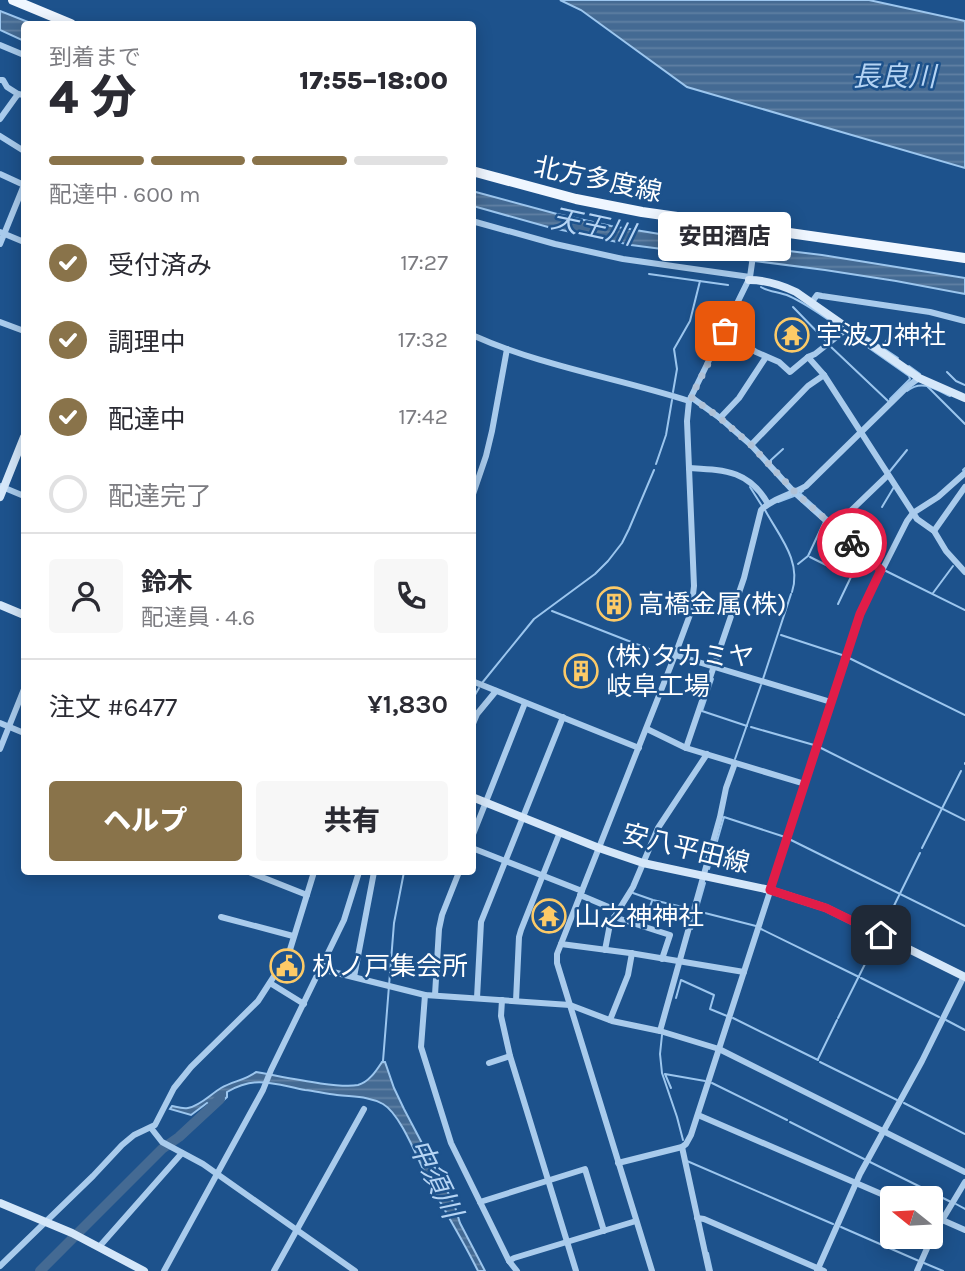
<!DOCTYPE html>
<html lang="ja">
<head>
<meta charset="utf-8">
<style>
  :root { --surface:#fff; --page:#f7f7f7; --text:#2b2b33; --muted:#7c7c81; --line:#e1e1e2; --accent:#89734a }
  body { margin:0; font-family:Karla,"Noto Sans JP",sans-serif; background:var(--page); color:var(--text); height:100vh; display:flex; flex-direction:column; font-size:26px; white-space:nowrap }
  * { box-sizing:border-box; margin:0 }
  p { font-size:23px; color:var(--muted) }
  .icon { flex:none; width:38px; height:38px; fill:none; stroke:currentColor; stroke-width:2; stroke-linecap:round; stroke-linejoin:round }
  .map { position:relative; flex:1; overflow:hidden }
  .details { position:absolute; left:21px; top:21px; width:455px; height:854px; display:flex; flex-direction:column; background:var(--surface); border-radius:7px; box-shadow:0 4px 18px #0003 }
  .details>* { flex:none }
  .needle { width:46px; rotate:288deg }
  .buttons { position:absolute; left:880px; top:1186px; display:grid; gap:14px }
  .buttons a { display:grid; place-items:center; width:63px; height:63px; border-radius:7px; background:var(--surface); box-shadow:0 4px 18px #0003; font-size:35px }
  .pin { position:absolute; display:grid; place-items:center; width:60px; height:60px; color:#fff; margin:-30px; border-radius:14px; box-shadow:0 4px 10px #0006 }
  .courier { position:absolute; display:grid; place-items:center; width:70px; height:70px; margin:-35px; border:5px solid #e11d48; border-radius:50%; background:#fff; color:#222; box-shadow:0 2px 9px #0007 }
  .bubble { position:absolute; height:49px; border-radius:7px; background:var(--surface); box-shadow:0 4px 18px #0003; font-size:23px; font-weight:800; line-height:49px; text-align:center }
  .headline em { font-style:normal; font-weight:800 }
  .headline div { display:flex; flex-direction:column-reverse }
  .headline { display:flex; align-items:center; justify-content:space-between; height:119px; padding:0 28px }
  h1 { font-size:46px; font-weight:800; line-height:52px }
  .bar { display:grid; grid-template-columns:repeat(4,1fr); gap:10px 7px; align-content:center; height:84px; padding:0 28px }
  .bar i { height:9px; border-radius:5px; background:var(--line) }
  .bar .active { background:var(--accent) }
  .bar p { grid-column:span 4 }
  .line { display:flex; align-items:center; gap:18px; padding:0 28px; border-top:2px solid var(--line) }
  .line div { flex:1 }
  .round { display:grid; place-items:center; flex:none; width:74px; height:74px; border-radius:7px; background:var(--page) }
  ol { padding:0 28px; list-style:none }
  li { display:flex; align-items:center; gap:21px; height:77px }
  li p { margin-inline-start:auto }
  li .icon { padding:7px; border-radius:50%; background:var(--accent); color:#fff; stroke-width:4 }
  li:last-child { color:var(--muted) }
  li i { width:38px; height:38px; border:4px solid var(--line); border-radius:50% }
  .primary-button { display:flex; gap:14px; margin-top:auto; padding:14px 28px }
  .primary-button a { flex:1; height:80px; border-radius:7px; background:var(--accent); color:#fff; font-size:28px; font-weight:800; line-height:80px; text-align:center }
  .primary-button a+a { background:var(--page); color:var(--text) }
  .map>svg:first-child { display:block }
  .water { fill:url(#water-rules); stroke:#9cc6ee; stroke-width:2 }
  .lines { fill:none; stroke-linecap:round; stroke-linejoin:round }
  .stream { stroke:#9cc6ee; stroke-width:2 }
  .river { stroke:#446a93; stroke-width:10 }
  .street { stroke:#a9cbec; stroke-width:6 }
  .secondary { stroke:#d5e7f9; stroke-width:8 }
  .primary { stroke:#eff6ff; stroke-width:10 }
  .done { stroke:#b0c2d7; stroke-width:7; stroke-dasharray:0 12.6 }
  .route { stroke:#e11d48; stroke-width:9 }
  .labels { text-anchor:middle; stroke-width:5; stroke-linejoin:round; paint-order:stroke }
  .street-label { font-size:26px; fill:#fff; stroke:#1d528c }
  .poi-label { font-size:26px; fill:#fff; stroke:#1d528c; text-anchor:start }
  .water-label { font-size:28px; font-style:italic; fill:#b5d4f4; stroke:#1d528c }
</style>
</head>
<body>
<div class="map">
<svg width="965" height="1271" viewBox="0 0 965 1271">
  <defs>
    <pattern id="water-rules" width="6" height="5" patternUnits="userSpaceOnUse" patternTransform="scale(1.75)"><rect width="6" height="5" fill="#446a93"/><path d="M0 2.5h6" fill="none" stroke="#6080a3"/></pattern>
  </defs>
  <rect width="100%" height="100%" fill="#1d528c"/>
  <!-- water -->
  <g class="water">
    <path d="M560,0h309l96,21v147l-278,-81 -106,-77z"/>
    <path d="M0,11l33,13h-9v17l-24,-11z"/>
    <path d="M472,191l85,23 54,12 79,13 132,16 143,23v16l-69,-13 -71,-11 -194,-25 -83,-18 -75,-21z"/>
    <path d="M382,1062h3l9,26 10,21 50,95 6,19 25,48h-7c-14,-29 -31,-56 -46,-84 -12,-21 -30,-72 -49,-83 -14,-8 -30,-7 -46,-9 -11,-1 -22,-4 -32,-5 -31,-6 -49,-15 -78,2v5l-13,12 -7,-6 -16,12 -21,-6 2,-3c5,1 10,3 16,2 12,-2 23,-14 33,-20 12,-7 25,-8 35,-16 24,4 81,17 102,13 11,-3 18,-14 24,-23z"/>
  </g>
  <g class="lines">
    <!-- stream -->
    <g class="stream">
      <path d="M649,274l79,11"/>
      <path d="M761,287c8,5 19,5 28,9 18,8 34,20 50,31"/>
      <path d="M793,307l33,34"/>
      <path d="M865,336l33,22"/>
      <path d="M859,341l50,35 1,3 -20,20"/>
      <path d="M830,346l58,55"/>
      <path d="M882,347l9,-13"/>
      <path d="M909,366l11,8"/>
      <path d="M947,372l9,9 9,4"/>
      <path d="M928,387l37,37"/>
      <path d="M907,391c15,-12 28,-2 43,5"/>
      <path d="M673,392l4,-23 -3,-20 16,-28 10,-40"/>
      <path d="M771,463v-3l12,-11"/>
      <path d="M656,464l10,-29 6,-35"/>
      <path d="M963,470l2,-2"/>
      <path d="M890,471l17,-21"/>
      <path d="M750,487l12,19"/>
      <path d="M803,491l-3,2 2,2 31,28"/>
      <path d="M778,502l16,-6"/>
      <path d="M882,507l12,-20"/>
      <path d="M765,510c14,26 37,51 27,82"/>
      <path d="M838,528l20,17"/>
      <path d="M810,557l18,9"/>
      <path d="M798,564l10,-8 16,-34"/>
      <path d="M831,568l18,8"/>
      <path d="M886,571l79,39"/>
      <path d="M933,593l20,-27"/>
      <path d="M838,604l23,-48"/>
      <path d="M552,611l97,38"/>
      <path d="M781,635l61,20"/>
      <path d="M849,658l116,57"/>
      <path d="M713,679l-11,32 45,15"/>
      <path d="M763,679l28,-85"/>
      <path d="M482,683l52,-64 61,-45 13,-13 14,-18 7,-14 25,-59"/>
      <path d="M472,700l7,-12"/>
      <path d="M751,727l63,18"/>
      <path d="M821,748l144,72"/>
      <path d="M735,759l26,-74"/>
      <path d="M965,764v-1"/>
      <path d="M791,840l174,86"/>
      <path d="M922,848l39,-77"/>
      <path d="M709,869l15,-52 61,20"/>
      <path d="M705,883l-8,28 59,15"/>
      <path d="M633,893l20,7 38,9"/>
      <path d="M644,923l8,-22"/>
      <path d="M883,928l37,-75"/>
      <path d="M692,929l5,-18"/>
      <path d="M761,929l98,48"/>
      <path d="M861,978l78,39"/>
      <path d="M676,998l5,-18 33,15 -4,14 17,7"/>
      <path d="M733,1018l85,42"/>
      <path d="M838,1018l39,-78"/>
      <path d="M946,1020l19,10"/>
      <path d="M662,1035l-2,19 2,19 15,44 6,23"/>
      <path d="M818,1059l19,-39"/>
      <path d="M383,1061l11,-138 10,-51"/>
      <path d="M820,1062l77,38"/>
      <path d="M712,1083l75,37"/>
      <path d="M671,1088l-6,-14 40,7"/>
      <path d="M904,1103l61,31"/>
      <path d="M790,1122l74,37"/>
      <path d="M687,1161l146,63"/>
      <path d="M870,1162l81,40"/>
      <path d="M956,1204l9,5"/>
      <path d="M841,1227l78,34"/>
      <path d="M708,1253l4,18"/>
      <path d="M924,1263l19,8"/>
    </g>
    <!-- river -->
    <path class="river" d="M40,1271l122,-122 17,-12 41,-38"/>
    <!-- street -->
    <g class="street">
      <path d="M0,45l24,10"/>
      <path d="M0,80h3l4,7 11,7"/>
      <path d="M0,119l18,-25 6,1"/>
      <path d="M0,136l24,15"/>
      <path d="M0,174l24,11"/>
      <path d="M472,221l83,23 68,15 127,18"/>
      <path d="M0,232l24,10"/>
      <path d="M0,244l24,-59"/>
      <path d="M812,302l5,-7 5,1 108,16 35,9"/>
      <path d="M0,322l24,9"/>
      <path d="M848,328l-33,26 -7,3 16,18 93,144 17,12 12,20 19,21"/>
      <path d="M725,331l31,21 23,10 11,10 18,-15"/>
      <path d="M472,335c69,31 145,43 217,66"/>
      <path d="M691,397l29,21 31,27 44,48 86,77"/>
      <path d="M720,418l19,-20 27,-41"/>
      <path d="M751,445l57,-59 16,-11"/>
      <path d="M689,468c35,2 60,2 79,36"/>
      <path d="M0,486l24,10"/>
      <path d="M472,497l14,-41 6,-25 15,-82"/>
      <path d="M834,527l54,-52"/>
      <path d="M934,531l31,-44"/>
      <path d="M675,655l156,47"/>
      <path d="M472,681l167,67"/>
      <path d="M0,723l24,10"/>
      <path d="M472,726l5,-12 19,-23"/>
      <path d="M647,729l39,19 119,36"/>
      <path d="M686,748l58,-170 17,-68c12,-12 30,-15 45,-24l102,-100 11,-8"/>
      <path d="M0,749l24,-60"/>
      <path d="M472,837l53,-134"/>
      <path d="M472,848l110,43"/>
      <path d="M249,872l58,23"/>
      <path d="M580,895l38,16"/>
      <path d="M221,917l72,19"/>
      <path d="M614,917l56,18 -8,24"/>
      <path d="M561,944l69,9 114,19"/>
      <path d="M605,950l5,-26 23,-37 25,-59 49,-74"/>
      <path d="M321,969l104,26 145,10 42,16 48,10 59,18 246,123"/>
      <path d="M354,977l20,-105"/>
      <path d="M270,983l34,21"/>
      <path d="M425,995l-4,52 30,96 58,118 8,10"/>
      <path d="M435,995l4,-66 3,-14 17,-43"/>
      <path d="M477,998l4,-76 82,-205"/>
      <path d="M502,1000l-1,16 9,40 66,215"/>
      <path d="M516,1001l3,-64 2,-7 39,-98"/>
      <path d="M610,1020l18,-45 4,-22"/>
      <path d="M660,1031l60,-214 6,-29 9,-25"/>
      <path d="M489,1063l21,-7"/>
      <path d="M698,1115l195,84"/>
      <path d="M151,1128l11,14 41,22 152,107"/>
      <path d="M682,1147l27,124"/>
      <path d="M618,1163l64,-16 4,-3 5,-9 169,-521 47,-93 6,-8 25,-16 27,-24"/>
      <path d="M480,1202l105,-33 19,62"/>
      <path d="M931,1215l34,15"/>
      <path d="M697,1218l7,1 120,52"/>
      <path d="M99,1247l83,-94"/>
      <path d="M509,1261l5,-3 122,-37"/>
      <path d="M0,1266l93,-90 29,-31 12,-10 21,-10 19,-37 17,-21 67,-66 31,-48 25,-81"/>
      <path d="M164,1271l99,-181 8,-20 73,-150 15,-48"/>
      <path d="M274,1271l90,-162"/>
      <path d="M652,1271l-95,-308v-9l118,-299 16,-43 3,-26 -7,-165 2,-20 61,-124 7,-49"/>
      <path d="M817,1271l43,-97 62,-113 42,-85"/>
      <path d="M917,1271l15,-34 33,-55"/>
    </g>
    <!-- secondary -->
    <g class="secondary">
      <path d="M749,280c16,0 32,5 47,12l123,86 46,20"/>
      <path d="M0,497l24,-60"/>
      <path d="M0,605l24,10"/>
      <path d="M472,797l127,51 44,15 127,27 56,18 139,69"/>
      <path d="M0,1203l72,30 72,38"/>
    </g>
    <!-- primary -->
    <g class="primary">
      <path d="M13,0l58,24"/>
      <path d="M472,171l104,28 66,13 323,46"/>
    </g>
  </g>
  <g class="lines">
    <!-- done -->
    <path class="done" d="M725,331l-34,66 29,21 31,27 44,47 57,51"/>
    <!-- route -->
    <path class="route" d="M852,543l29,27 -21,44 -90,276 56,18 55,27"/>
  </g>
  <!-- icons -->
  <defs>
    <symbol id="temple-ring" viewBox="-11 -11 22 22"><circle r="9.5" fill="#1d528c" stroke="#fcca67" stroke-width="1.5"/><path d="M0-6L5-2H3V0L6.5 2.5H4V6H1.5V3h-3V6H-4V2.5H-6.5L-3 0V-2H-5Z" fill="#fcca67"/></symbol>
    <symbol id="building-ring" viewBox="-11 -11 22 22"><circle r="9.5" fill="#1d528c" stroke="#fcca67" stroke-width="1.5"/><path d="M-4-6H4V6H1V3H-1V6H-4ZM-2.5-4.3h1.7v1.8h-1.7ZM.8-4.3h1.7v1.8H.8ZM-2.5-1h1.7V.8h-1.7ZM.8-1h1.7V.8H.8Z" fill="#fcca67"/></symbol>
    <symbol id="civic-ring" viewBox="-11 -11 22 22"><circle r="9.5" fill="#1d528c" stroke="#fcca67" stroke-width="1.5"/><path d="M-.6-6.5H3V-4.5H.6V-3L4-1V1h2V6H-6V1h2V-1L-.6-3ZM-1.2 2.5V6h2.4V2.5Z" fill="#fcca67"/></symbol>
  </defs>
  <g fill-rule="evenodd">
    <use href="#temple-ring" x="773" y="316" width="38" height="38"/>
    <use href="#building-ring" x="595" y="585" width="38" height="38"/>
    <use href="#building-ring" x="562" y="652" width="38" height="38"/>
    <use href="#temple-ring" x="530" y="897" width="38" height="38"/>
    <use href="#civic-ring" x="268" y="947" width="38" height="38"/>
  </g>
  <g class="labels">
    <!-- street labels -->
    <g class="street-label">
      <text transform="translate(598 179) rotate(12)" y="9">北方多度線</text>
      <text transform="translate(686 848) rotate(14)" y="9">安八平田線</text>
    </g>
    <!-- poi labels -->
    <g class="poi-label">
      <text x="816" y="344">宇波刀神社</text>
      <text x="638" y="613">高橋金属(株)</text>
      <text x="606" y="665">(株)タカミヤ<tspan x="606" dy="30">岐阜工場</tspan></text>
      <text x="574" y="925">山之神神社</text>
      <text x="312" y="975">杁ノ戸集会所</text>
    </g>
    <!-- water labels -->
    <g class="water-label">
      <text x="894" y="86">長良川</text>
      <text transform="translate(593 226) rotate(12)" y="10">天王川</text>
      <text transform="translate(436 1178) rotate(64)" y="10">中須川</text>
    </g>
  </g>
</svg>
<div class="buttons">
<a><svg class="needle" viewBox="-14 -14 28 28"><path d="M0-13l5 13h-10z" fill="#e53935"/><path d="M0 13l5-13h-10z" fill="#7c7c81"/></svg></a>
</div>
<div class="pin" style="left:725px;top:331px;background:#ea580c"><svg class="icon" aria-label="bag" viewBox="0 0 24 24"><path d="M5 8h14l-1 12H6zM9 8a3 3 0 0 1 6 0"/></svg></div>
<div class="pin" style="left:881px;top:935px;background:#1f2937"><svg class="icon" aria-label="home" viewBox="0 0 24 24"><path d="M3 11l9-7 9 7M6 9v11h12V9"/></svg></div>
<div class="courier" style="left:852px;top:543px"><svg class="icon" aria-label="bike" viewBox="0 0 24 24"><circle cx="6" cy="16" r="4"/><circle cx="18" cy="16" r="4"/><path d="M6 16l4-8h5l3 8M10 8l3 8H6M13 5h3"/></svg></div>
<div class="bubble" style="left:658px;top:212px;width:133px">安田酒店</div>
<section class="details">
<div class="headline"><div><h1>4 分</h1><p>到着まで</p></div><em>17:55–18:00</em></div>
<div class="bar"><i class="active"></i><i class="active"></i><i class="active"></i><i></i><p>配達中 · 600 m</p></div>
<ol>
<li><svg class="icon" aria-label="check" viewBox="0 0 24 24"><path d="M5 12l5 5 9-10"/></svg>受付済み<p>17:27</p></li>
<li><svg class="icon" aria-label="check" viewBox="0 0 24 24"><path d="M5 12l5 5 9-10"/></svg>調理中<p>17:32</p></li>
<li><svg class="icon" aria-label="check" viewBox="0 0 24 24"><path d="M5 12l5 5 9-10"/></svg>配達中<p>17:42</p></li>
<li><i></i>配達完了</li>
</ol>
<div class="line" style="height:126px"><a class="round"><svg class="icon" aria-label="person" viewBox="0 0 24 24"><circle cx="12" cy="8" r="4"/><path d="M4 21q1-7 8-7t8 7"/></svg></a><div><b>鈴木</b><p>配達員 · 4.6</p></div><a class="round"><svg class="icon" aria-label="phone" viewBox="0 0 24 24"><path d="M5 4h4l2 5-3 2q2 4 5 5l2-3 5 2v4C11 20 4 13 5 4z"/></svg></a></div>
<div class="line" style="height:91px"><div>注文 #6477</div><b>¥1,830</b></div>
<div class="primary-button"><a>ヘルプ</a><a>共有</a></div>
</section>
</div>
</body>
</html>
